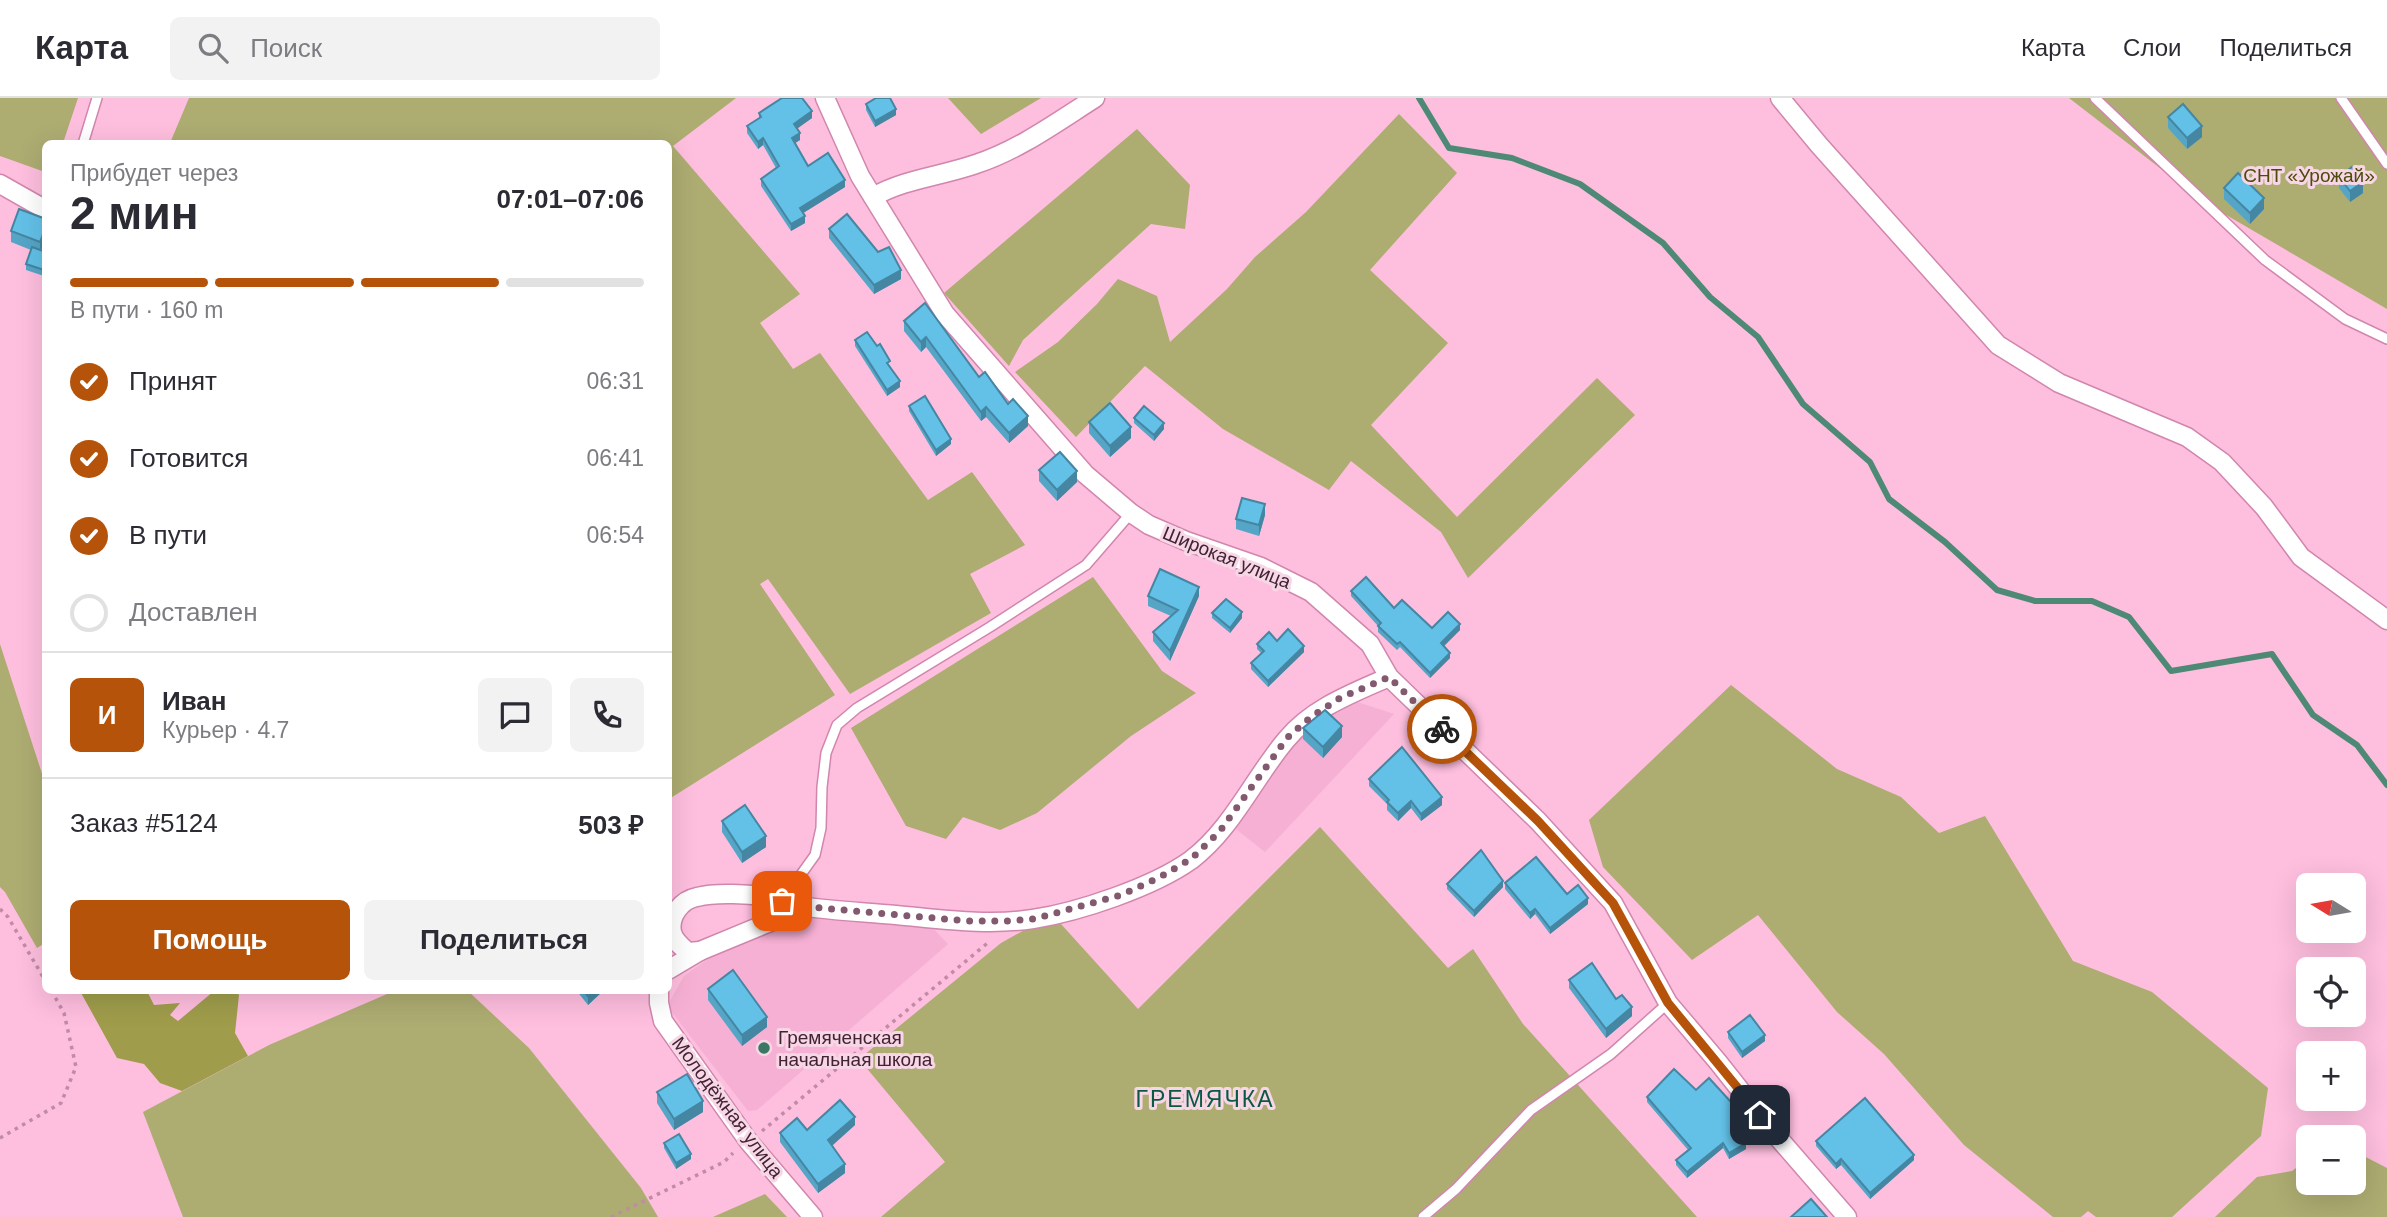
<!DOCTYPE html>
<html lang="ru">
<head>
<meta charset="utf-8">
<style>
  :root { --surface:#fff; --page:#f2f2f3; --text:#2b2b33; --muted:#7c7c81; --line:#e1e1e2; --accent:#b45309 }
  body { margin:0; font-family:Helvetica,sans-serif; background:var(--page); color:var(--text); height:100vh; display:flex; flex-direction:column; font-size:26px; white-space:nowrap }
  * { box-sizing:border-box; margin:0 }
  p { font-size:23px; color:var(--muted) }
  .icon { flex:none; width:38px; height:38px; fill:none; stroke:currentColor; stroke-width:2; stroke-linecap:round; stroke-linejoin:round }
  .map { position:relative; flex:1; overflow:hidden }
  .panel { position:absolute; left:42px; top:42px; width:630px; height:854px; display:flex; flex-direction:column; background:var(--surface); border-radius:10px; box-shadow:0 7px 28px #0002 }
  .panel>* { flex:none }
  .needle { width:46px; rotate:281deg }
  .fabs { position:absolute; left:2296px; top:775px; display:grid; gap:14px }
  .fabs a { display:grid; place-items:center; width:70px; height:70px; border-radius:10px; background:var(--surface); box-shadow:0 7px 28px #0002; font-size:35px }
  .pin { position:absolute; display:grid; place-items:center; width:60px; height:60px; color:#fff; margin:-30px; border-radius:14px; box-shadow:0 4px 10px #0006 }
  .courier { position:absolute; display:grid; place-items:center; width:70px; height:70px; margin:-35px; border:5px solid #b45309; border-radius:50%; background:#fff; color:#222; box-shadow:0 2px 9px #0007 }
  .headline em { font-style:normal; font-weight:800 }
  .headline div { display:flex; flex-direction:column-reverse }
  .headline { display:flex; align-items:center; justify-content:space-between; height:119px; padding:0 28px }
  h1 { font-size:46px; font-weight:800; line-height:52px }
  .bar { display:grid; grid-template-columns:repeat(4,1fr); gap:10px 7px; align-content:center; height:84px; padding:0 28px }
  .bar i { height:9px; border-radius:5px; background:var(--line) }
  .bar .on { background:var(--accent) }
  .bar p { grid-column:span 4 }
  .line { display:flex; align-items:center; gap:18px; padding:0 28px; border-top:2px solid var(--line) }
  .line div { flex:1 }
  .round { display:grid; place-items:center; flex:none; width:74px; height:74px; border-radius:10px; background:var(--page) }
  ol { padding:0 28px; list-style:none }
  li { display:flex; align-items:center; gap:21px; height:77px }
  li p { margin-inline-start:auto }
  li .icon { padding:7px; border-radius:50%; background:var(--accent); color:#fff; stroke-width:4 }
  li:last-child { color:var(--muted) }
  li i { width:38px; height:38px; border:4px solid var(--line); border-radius:50% }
  .primary-button { display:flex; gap:14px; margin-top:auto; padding:14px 28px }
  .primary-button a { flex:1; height:80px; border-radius:10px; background:var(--accent); color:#fff; font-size:28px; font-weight:800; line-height:80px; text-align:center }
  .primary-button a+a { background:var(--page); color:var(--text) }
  header { display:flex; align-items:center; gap:42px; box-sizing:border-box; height:98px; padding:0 35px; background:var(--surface); border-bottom:2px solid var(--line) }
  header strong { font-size:33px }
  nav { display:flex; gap:38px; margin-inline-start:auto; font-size:24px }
  .search { width:490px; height:63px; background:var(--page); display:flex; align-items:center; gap:18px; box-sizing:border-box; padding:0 24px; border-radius:10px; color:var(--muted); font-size:26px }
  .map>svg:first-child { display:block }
  .built { fill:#f6b0d3 }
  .green { fill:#adac71 }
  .forest { fill:#9f9d4b }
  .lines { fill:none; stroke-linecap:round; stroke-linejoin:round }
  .stream { stroke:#4e8976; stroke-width:6 }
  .service-casing { stroke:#d186ad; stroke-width:12 }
  .minor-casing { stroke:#d186ad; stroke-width:21 }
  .path { stroke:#c08ba5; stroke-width:3.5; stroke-dasharray:3.5 5; stroke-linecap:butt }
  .service { stroke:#fff; stroke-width:9 }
  .minor { stroke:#fff; stroke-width:18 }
  .wall { fill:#55a5c7 }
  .shaded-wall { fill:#4586a2 }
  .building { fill:#63c0e7; stroke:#4586a2; stroke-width:2 }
  .done { stroke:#83596f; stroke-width:7; stroke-dasharray:0 12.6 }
  .route { stroke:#b45309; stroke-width:9 }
  .poi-dot { fill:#3b7762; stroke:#f7d6e6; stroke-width:2.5 }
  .labels { text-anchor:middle; stroke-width:6; stroke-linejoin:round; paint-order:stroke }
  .park-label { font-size:19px; fill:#4d4b0b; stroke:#f7d6e6 }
  .street-label { font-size:19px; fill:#412333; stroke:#f7d6e6 }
  .poi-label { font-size:19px; fill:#412333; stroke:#f7d6e6; text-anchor:start }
  .quarter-label { font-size:23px; letter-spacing:2px; fill:#0b5943; stroke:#f7d6e6 }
</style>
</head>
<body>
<header>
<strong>Карта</strong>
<div class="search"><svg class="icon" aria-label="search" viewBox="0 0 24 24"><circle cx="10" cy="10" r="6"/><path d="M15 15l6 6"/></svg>Поиск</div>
<nav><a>Карта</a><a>Слои</a><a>Поделиться</a></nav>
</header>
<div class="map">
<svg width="2387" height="1119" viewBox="0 0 2387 1119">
  <rect width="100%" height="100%" fill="#febede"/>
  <!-- built -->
  <g class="built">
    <path d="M1342,599l52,17 -129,138 -38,-30 60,-84z"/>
    <path d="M792,816l135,8 21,22 -191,166 -9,1 -81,-105 17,-30 38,-27z"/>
  </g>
  <!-- green -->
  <g class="green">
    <path d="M0,0h78l-15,45 -17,1 -1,28 -45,-16z"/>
    <path d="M189,0h547l-63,48 127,148 -40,29 33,46 27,-16 108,147 44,-28 53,73 -55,29 21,39 -141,81 -82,-115 -8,5 75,111 -166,104 -1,-655 -498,-1z"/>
    <path d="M948,0h93l-60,36z"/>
    <path d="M2069,0h318v211l-183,-107z"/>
    <path d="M1399,16l58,59 -87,97 78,73 -77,82 86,92 140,-139 38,37 -167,163 -27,-46 -90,-71 -22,29 -106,-61 -78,-63 -69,71 -61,-65 43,-30 39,-38 21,-25 39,17 13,46 57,-53 28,-32 51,-45z"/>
    <path d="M1137,31l53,56 -5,44 -34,-5 -128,116 -14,26 -65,-73z"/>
    <path d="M1093,479l69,94 34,22 -65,43 -94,77 -37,17 -37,-13 -17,22 -40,-13 -55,-98z"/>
    <path d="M0,546l45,139v160l-8,5 -32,-56 -5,-5z"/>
    <path d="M1731,587l106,84 64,28 38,36 46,-17 88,145 79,31 116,96 -7,48 -89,81h-76l-8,-6 -7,6h-28l-89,-72 -80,-91 -47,-42 -79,-97 -66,45 -89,-93 -14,-47z"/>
    <path d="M1320,729l128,141 25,-19 50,75 174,193h-816l64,-55 -86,-103 142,-116 29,-16 31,-3 77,85z"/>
    <path d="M394,893h74l61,57 112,140 17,29h-475l-40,-105 126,-67z"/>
    <path d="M2354,1053l33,17v49h-172l42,-40 35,-6 16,-12v24h46z"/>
    <path d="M765,1096l22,23h-74z"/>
  </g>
  <!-- forest -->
  <path class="forest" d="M80,893h67l7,14 26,-2 -10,12 8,6 36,-30h22l3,4 -4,38 13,23 -66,35 -22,-8 -16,-19 -27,-6z"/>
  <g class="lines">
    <!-- stream -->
    <path class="stream" d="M1419,0l30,50 63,10 68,26 83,59 47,54 48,40 45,67 67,58 19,37 56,43 52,48 38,11h57l37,16 42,54 101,-17 41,61 44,30 30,40"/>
    <defs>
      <g id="service">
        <path d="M2095,0l170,162 80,59 42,20"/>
        <path d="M2341,0l46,66"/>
        <path d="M83,46l14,-46"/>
        <path d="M782,803l33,-46 6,-27 1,-41 4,-34 11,-28 20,-17 133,-81 96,-62 45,-52"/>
        <path d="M1423,1119l33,-28 75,-79 80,-56 57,-51"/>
      </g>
      <g id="minor">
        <path d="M825,0l35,78 85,138 140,160 46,39 18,12 37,16 75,26 50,25 59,52 19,33 149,144 75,82 55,100 50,59 56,71 73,84"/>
        <path d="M1780,0l39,47 179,200 61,38 128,54 35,25 42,45 37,50 86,63"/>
        <path d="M0,86l46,26"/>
        <path d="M873,99c31,-18 69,-21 103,-33 43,-14 81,-42 119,-66"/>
        <path d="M799,808l-12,9 -87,36 -12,1c-6,-5 -14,-11 -16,-20 -3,-16 9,-32 25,-35 18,-5 54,-3 74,0 10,2 20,7 30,9 31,5 63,6 95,9 45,4 92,11 137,4 46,-7 120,-32 158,-59 41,-31 63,-82 95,-120 26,-32 67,-47 103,-63"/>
        <path d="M668,872l32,-19"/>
        <path d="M659,892v13l4,18 86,121 64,75"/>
      </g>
    </defs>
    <!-- service casing -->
    <use href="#service" class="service-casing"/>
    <!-- minor casing -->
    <use href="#minor" class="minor-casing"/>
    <!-- path -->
    <g class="path">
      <path d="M0,811l8,8 38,65"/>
      <path d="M762,1033l228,-190"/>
      <path d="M0,1040l61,-35 15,-36 -12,-54 -13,-23"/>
      <path d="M611,1119l113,-55 9,-9"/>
    </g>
    <!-- service -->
    <use href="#service" class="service"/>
    <!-- minor -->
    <use href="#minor" class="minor"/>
  </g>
  <!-- wall -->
  <g class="wall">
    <path d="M866,6l30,11 -21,12 -9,-17z"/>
    <path d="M759,15l53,5 -15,10 3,12 -5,3 13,23 37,21 -42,26 2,10 -14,8 -30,-45v-7l15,-11 -13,-23 -5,4 -11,-16v-7l12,-8z"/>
    <path d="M2168,19l34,20 -15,12 -19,-21z"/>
    <path d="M2339,79l24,16 -13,9 -11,-14z"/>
    <path d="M2224,90l40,21 -14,15 -26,-25z"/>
    <path d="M829,131l49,23 23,27 -27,15 -45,-56z"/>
    <path d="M11,133l35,7 -5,12 5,2 -2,24 -18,-6v-6l5,-14 -20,-8z"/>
    <path d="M904,223l75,56 29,27 20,22 -19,17 -23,-26 -5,4 -55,-74 -5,5 -17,-21z"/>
    <path d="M855,242l35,26 10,21 -13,9 -32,-50z"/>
    <path d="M909,308l42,38 -15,12 -27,-45z"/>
    <path d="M1134,320l30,11 -10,12 -20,-18z"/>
    <path d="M1089,324l42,16 -21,19 -21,-24z"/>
    <path d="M1039,372l38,12 -20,19 -18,-20z"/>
    <path d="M1265,417l-6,21 -23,-7v-10z"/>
    <path d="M1351,493l43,17 38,20 28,2 -16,16 6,12 -20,20 -30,-31 -3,3 -19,-18v-6l-27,-30z"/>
    <path d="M1148,498h51l-29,65 -17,-20v-9l18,-16 -23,-10z"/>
    <path d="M1212,515l30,5 -12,15 -18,-15z"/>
    <path d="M1277,543l27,11 -36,35 -17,-18v-6l10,-10 -4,-4v-5z"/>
    <path d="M1303,630l39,9 -19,21 -20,-19z"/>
    <path d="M1369,681l73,26 -21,16 -10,-13 -13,13 -11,-11v-6l-18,-18z"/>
    <path d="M722,723l44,26 -24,16 -20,-31z"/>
    <path d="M1505,785l62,11 21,10 -38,30 -15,-20 -5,5 -25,-30z"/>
    <path d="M1447,786l56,3 -29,30 -27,-28z"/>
    <path d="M1569,882l47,19 16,17 -26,22 -37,-50z"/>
    <path d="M708,891l59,38 -25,19 -34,-46z"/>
    <path d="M576,892h28l-16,15z"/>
    <path d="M1728,934l37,9 -23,17 -14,-20z"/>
    <path d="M1696,992l44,28 -6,5 12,26 -17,10 -6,-11 -36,30 -11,-13v-5l12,-10 -41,-48v-5z"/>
    <path d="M657,994l46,20 -29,18 -17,-27z"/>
    <path d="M855,1027l-23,21 13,27 -27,20 -38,-51v-9z"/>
    <path d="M1816,1043l98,19 -44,39 -29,-34 -5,4 -20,-23z"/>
    <path d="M664,1045l27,16 -15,10 -12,-21z"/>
  </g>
  <!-- shaded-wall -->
  <g class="shaded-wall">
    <path d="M896,11v6l-21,12v-6z"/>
    <path d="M812,13v7l-18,13v-7z"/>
    <path d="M2202,28v11l-15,12v-11z"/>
    <path d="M800,35v7l-8,5v-7z"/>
    <path d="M763,40v7l-5,4v-7z"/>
    <path d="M845,82v7l-45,28v-7z"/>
    <path d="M2363,84v11l-13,9v-11z"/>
    <path d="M2264,100v11l-14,15v-11z"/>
    <path d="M805,118v7l-14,8v-7z"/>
    <path d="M46,129v11l-6,15v-11z"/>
    <path d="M901,172v9l-27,15v-9z"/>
    <path d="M926,239v10l-5,5v-10z"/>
    <path d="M900,283v6l-13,9v-6z"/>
    <path d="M986,309v10l-5,4v-9z"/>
    <path d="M1028,318v10l-19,17v-10z"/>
    <path d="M1164,325v6l-10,12v-6z"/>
    <path d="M1131,329v11l-21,19v-11z"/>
    <path d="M951,341v5l-15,12v-6z"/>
    <path d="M1077,373v11l-20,19v-11z"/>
    <path d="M1265,406v11l-6,21v-11z"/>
    <path d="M1199,489v9l-29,65v-10z"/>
    <path d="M1242,514v6l-12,15v-5z"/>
    <path d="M1460,526v6l-19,19v-6z"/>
    <path d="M1304,548v6l-36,35v-6z"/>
    <path d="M1450,555v5l-20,20v-5z"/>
    <path d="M1342,628v11l-19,21v-11z"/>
    <path d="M1442,699v8l-21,16v-7z"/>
    <path d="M1411,703v7l-13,13v-8z"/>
    <path d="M766,738v11l-24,16v-11z"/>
    <path d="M1503,783v6l-29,30v-6z"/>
    <path d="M1588,800v6l-38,30v-6z"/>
    <path d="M1535,811v5l-5,5v-6z"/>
    <path d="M595,892h9l-16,15v-9z"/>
    <path d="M1632,909v9l-26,22v-9z"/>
    <path d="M767,919v10l-25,19v-11z"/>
    <path d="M1765,937v6l-23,17v-6z"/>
    <path d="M703,1003v11l-29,18v-11z"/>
    <path d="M1740,1014v6l-8,7v-6z"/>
    <path d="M855,1019v8l-27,24v-9z"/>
    <path d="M1723,1045v5l-36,30v-6z"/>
    <path d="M1746,1045v6l-17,10v-6z"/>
    <path d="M691,1056v5l-15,10v-6z"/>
    <path d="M1914,1057v5l-44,39v-6z"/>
    <path d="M1841,1061v6l-5,4v-5z"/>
    <path d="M845,1066v9l-27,20v-9z"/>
  </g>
  <!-- building -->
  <g class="building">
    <path d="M782,0h20l10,13 -18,13 6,9 -8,5 16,28 20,-13 17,27 -45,28 5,8 -14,8 -30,-45 18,-13 -16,-28 -5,4 -11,-16 14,-9 -2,-4z"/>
    <path d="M876,0h14l6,11 -21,12 -9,-17z"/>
    <path d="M2183,6l19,22 -15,12 -19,-21z"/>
    <path d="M2352,69l11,15 -13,9 -11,-14z"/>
    <path d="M2238,75l26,25 -14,15 -26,-25z"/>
    <path d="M19,111l27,10v8l-6,15 -29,-11z"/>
    <path d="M847,116l31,38 11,-5 12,23 -27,15 -45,-56z"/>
    <path d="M32,149l14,5v13l-2,5 -18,-6z"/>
    <path d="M925,205l54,74 6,-5 23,32 5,-5 15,17 -19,17 -23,-26 -5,5 -55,-75 -5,5 -17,-21z"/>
    <path d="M867,234l10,14 3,-2 10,17 -3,2 13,18 -13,9 -32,-50z"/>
    <path d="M925,298l26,43 -15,11 -27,-44z"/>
    <path d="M1110,305l21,24 -21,19 -21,-24z"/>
    <path d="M1144,308l20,17 -10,12 -20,-17z"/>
    <path d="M1060,354l17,19 -20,19 -18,-20z"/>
    <path d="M1242,400l23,6 -6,21 -23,-6z"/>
    <path d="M1160,471l39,18 -29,64 -17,-19 25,-22 -30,-14z"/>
    <path d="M1366,479l28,31 8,-8 30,28 16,-16 12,12 -19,19 9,10 -20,20 -30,-31 -3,2 -19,-18 3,-3 -30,-32z"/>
    <path d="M1226,501l16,13 -12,16 -18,-15z"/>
    <path d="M1288,531l16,17 -36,35 -17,-18 13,-12 -7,-7 12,-12 8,9z"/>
    <path d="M1325,612l17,16 -19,21 -20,-19z"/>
    <path d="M1402,649l40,50 -21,17 -10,-13 -13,12 -11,-11 2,-2 -20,-21z"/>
    <path d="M745,707l21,31 -24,16 -20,-31z"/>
    <path d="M1481,752l22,31 -29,30 -27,-27z"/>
    <path d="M1536,759l31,37 11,-9 10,13 -38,30 -15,-19 -5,4 -25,-30z"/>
    <path d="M1592,865l24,36 6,-4 10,12 -26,22 -37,-49z"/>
    <path d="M733,872l34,47 -25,18 -34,-46z"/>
    <path d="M583,892h12l-7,6z"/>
    <path d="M1750,917l15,20 -23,17 -14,-20z"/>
    <path d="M1674,971l22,21 13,-12 31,34 -8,7 14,24 -17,10 -6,-10 -36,29 -11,-12 15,-12 -44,-51z"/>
    <path d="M687,976l16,27 -29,18 -17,-27z"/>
    <path d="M1865,1000l49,57 -44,38 -29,-34 -5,5 -20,-23z"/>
    <path d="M840,1002l15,17 -27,23 17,24 -27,20 -38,-51 17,-15 10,12z"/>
    <path d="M679,1036l12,20 -15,9 -12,-20z"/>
    <path d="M1811,1101l16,18h-36z"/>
  </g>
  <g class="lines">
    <!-- done -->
    <path class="done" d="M782,803l17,5 168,15h40l27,-2 87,-24 39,-18 31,-18 29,-28 67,-93 24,-21 29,-19 49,-21 53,52"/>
    <!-- route -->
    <path class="route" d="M1442,631l96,92 75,82 55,100 92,112"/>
  </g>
  <!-- markers -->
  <circle class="poi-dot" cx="764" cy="950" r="7"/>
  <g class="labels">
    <!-- park labels -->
    <g class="park-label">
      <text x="2309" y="84">СНТ «Урожай»</text>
    </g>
    <!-- street labels -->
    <g class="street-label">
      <text transform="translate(1227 459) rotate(22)" y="7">Широкая улица</text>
      <text transform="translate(728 1009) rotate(53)" y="7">Молодёжная улица</text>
    </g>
    <!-- poi labels -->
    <g class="poi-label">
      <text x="778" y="946">Гремяченская<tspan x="778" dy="22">начальная школа</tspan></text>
    </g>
    <!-- quarter labels -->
    <g class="quarter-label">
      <text x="1205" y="1009">ГРЕМЯЧКА</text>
    </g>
  </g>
</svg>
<div class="fabs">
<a><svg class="needle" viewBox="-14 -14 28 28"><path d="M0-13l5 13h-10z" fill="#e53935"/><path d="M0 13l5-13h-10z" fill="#7c7c81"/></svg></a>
<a><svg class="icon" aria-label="locate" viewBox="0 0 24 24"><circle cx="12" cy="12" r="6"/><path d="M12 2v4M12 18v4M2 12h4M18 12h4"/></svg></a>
<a>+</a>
<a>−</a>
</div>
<div class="pin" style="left:782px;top:803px;background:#ea580c"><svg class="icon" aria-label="bag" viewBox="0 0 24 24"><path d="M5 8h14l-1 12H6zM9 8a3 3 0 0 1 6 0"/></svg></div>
<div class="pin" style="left:1760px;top:1017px;background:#1f2937"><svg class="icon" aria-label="home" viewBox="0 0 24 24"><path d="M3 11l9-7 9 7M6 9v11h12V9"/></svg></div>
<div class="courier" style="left:1442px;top:631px"><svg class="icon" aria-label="bike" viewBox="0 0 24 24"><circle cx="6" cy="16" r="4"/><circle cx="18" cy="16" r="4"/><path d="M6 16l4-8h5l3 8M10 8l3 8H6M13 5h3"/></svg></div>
<section class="panel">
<div class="headline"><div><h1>2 мин</h1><p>Прибудет через</p></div><em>07:01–07:06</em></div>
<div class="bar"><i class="on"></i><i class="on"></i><i class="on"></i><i></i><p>В пути · 160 m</p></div>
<ol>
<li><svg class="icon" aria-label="check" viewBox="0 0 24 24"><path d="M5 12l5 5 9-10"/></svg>Принят<p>06:31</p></li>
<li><svg class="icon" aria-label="check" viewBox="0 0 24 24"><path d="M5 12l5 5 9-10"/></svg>Готовится<p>06:41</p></li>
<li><svg class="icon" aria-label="check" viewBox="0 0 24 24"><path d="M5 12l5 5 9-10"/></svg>В пути<p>06:54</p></li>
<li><i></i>Доставлен</li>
</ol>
<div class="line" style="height:126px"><b class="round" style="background:var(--accent);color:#fff">И</b><div><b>Иван</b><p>Курьер · 4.7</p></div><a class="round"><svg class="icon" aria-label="chat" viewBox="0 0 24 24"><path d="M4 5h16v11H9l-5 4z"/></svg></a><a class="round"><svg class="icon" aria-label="phone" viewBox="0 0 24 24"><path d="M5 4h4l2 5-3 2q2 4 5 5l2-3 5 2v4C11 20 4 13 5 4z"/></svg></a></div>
<div class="line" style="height:91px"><div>Заказ #5124</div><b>503 ₽</b></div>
<div class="primary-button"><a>Помощь</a><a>Поделиться</a></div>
</section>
</div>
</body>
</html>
